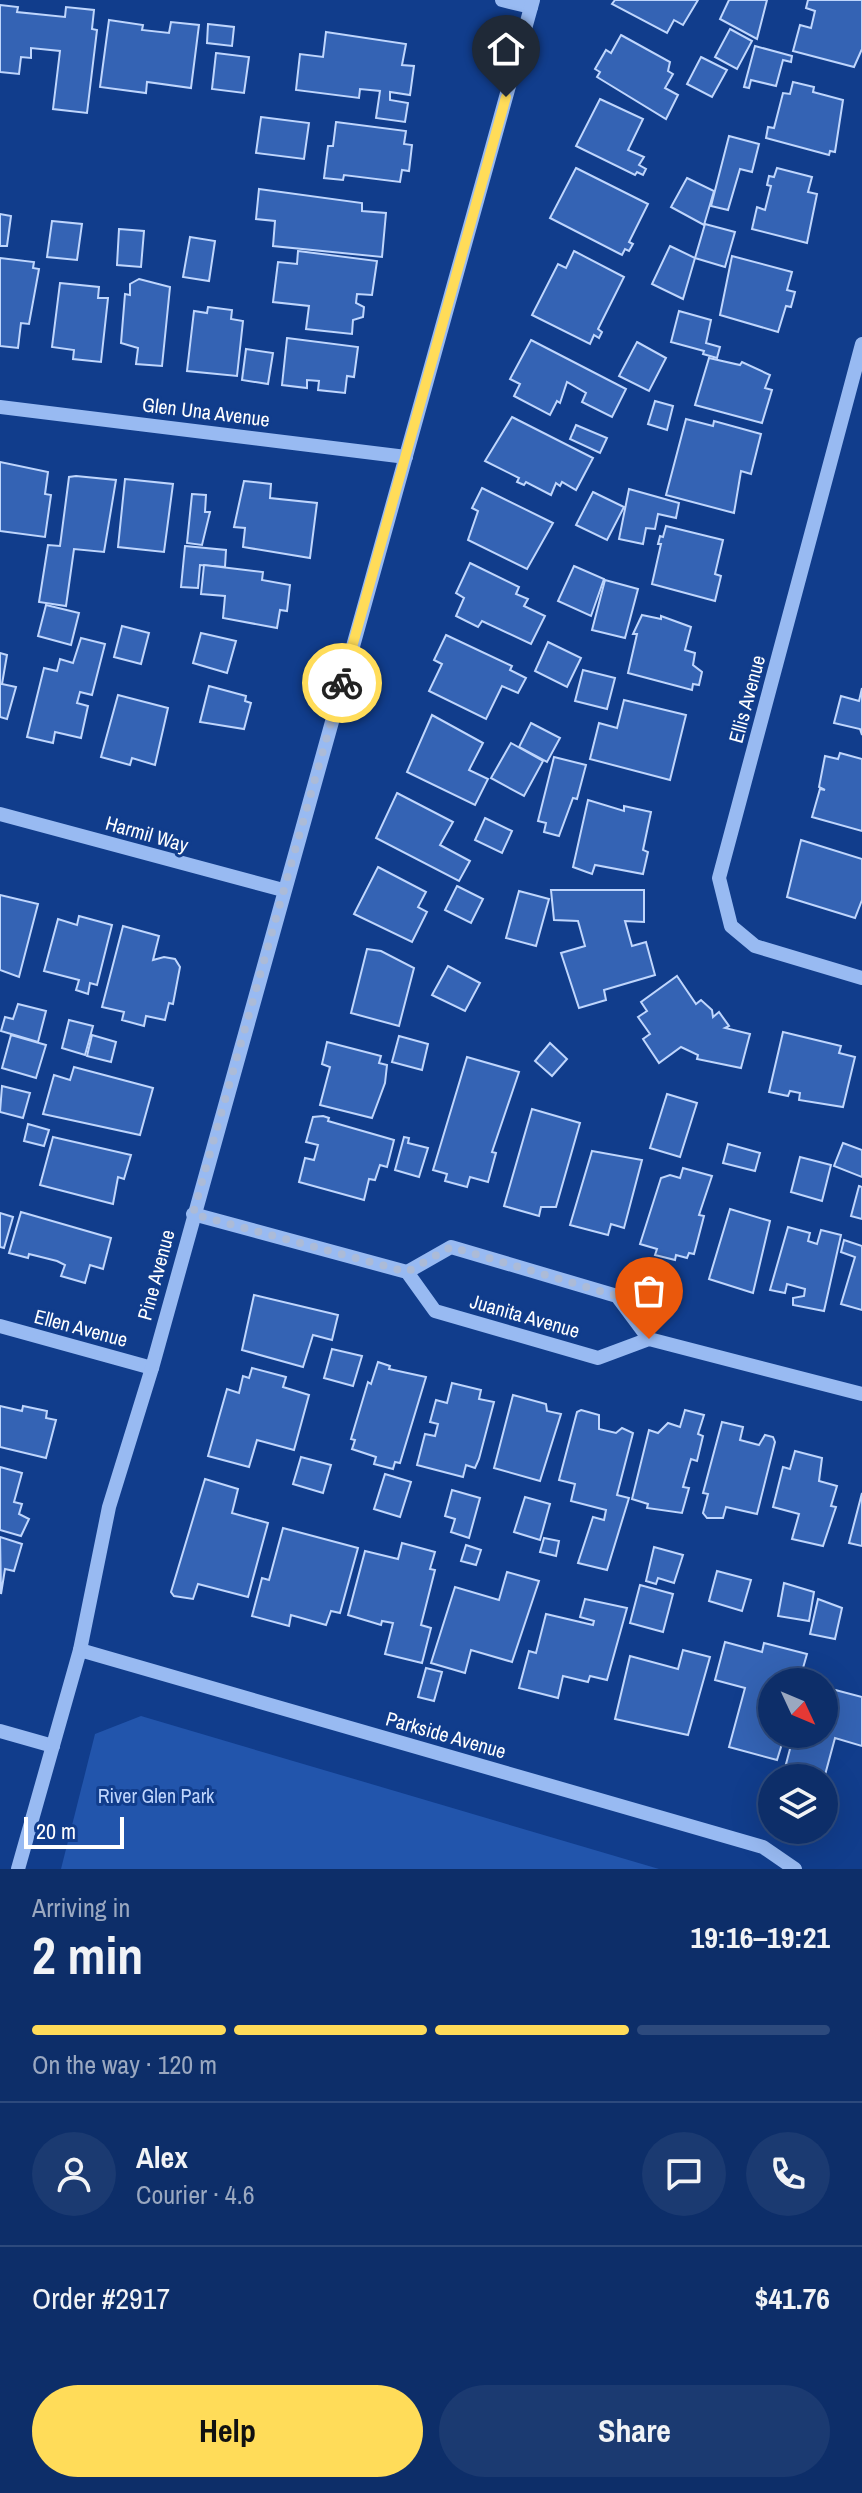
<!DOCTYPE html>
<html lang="en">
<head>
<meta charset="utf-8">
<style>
  :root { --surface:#0d2e69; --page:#1b3a71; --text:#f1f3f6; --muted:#9aa8c0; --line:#2d4a7d; --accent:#ffdc59 }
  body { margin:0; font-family:"Archivo Narrow",sans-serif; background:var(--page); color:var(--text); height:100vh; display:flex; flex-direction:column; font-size:30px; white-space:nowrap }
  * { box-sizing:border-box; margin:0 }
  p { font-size:26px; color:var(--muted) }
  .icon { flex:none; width:44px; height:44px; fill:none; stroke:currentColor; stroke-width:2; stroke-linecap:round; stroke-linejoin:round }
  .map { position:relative; height:1869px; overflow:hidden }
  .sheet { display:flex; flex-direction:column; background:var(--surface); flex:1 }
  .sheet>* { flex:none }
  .needle { width:52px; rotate:134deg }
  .buttons { position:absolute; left:758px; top:1668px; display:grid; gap:16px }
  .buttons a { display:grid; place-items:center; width:80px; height:80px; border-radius:50%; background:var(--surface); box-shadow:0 8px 32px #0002,0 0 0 2px var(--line); font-size:40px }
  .scale { position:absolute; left:24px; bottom:20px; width:100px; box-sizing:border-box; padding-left:8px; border:4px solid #fff; border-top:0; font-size:22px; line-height:28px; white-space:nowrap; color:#fff; -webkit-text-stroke:6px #113d8c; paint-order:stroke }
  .pin { position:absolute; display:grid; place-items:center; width:68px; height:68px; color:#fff; margin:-82px -34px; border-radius:50% 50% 50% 0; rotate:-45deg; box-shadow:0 0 8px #0007 }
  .pin .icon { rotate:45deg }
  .courier { position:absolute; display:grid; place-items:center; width:80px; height:80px; margin:-40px; border:6px solid #ffdc59; border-radius:50%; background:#fff; color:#222; box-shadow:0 2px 10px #0007 }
  .summary em { font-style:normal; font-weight:700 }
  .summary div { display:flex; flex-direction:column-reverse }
  .summary { display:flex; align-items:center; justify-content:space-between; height:136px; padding:0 32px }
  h1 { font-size:52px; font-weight:700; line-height:60px }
  .bar { display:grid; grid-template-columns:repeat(4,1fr); gap:12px 8px; align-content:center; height:96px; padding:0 32px }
  .bar i { height:10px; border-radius:6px; background:var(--line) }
  .bar .on { background:var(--accent) }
  .bar p { grid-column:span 4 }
  .line { display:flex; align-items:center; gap:20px; padding:0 32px; border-top:2px solid var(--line) }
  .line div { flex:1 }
  .round { display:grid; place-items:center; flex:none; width:84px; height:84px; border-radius:42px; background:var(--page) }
  .cta { display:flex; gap:16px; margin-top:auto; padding:16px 32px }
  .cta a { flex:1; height:92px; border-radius:48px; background:var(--accent); color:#111; font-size:32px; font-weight:700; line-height:92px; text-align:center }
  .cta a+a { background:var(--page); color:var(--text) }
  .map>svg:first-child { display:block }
  .green { fill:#2255ac }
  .building { fill:#3463b4; stroke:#bfd6fd; stroke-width:2 }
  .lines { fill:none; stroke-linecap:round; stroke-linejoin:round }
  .minor { stroke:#98baf2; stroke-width:14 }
  .done { stroke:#acbbd7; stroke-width:8; stroke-dasharray:0 14.4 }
  .route { stroke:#ffdc59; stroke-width:10 }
  .labels { text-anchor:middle; stroke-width:6; stroke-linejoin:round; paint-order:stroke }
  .street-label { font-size:20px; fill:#fff; stroke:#113d8c }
  .park-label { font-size:20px; fill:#bfd6fd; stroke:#113d8c }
</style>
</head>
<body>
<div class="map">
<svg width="862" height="1869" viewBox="0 0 862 1869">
  <rect width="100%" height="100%" fill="#113d8c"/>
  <!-- green -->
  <path class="green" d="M141,1716l518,153h-598l34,-135z"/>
  <!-- building -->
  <g class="building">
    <path d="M615,0h83l-15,25 -9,-5 -7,13 -55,-29z"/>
    <path d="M729,0h38l-10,39 -37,-20z"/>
    <path d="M808,0h54v49l-8,18 -61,-16 7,-26 11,3 4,-17 -9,-3z"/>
    <path d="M0,5l18,2 -1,5 48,5 1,-10 28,3 -2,19 5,1 -10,83 -34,-4 7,-58 -29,-3v10l-10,-1 -2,17 -19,-2z"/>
    <path d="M109,20l34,5 -1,5 27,3 2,-11 28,3 -8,63 -44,-6 -1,11 -46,-6z"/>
    <path d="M208,24l26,3 -2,19 -25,-3z"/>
    <path d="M730,29l22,12 -15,28 -22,-12z"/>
    <path d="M326,32l80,12 -4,21 12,1 -4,29 -20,-3v8l18,3 -3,19 -29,-4 4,-27 -20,-2 -1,9 -63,-8 4,-36 23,3z"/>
    <path d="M621,35l49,27 -2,9 5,3 -8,14 13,7 -12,24 -69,-42 3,-5 -5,-3 11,-19 5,3z"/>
    <path d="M755,46l37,10 -1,6 -8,-2 -7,26 -25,-6 -2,8 -5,-1z"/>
    <path d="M216,53l33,4 -5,36 -32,-4z"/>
    <path d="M701,57l26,13 -15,27 -25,-13z"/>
    <path d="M793,82l21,5 -1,5 30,8 -8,52 -5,-1 -1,4 -63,-17 2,-11 6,1 9,-35 7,1z"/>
    <path d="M600,99l43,20 -15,31 16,7 -5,8 7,4 -3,6 -6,-3 -2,3 -59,-29z"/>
    <path d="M261,117l48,6 -5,36 -48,-6z"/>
    <path d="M336,122l70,9 -2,13 8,1 -3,26 -7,-1 -2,12 -56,-7 -1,5 -19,-2 4,-32h5z"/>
    <path d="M729,136l30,8 -7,28 -12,-3 -12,41 -17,-4z"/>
    <path d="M576,168l72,36 -19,38 4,2 -4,7 -4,-2 -3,6 -72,-37z"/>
    <path d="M777,168l35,9 -4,15 9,2 -10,49 -55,-14 5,-22 8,3 6,-24 -4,-1 2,-9 5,1z"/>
    <path d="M687,178l27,13 -10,34 -33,-18z"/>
    <path d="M259,189l103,14v8l24,2 -4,44 -109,-11 2,-25 -19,-2z"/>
    <path d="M0,214l11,2 -4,30h-7z"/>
    <path d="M52,221l30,3 -5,36 -30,-3z"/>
    <path d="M705,224l30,8 -10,35 -30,-9z"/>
    <path d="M119,229l25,2 -3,36 -24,-2z"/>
    <path d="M190,237l25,4 -6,40 -26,-4z"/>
    <path d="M670,246l25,12 -12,41 -31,-15z"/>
    <path d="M298,251l79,10 -5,34 -15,-1 -1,9 8,4 -1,10 -10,3 -1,14 -46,-5 3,-23 -36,-4 5,-40 19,2z"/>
    <path d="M574,251l50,26 -26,52 4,3 -3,6 -5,-3 -4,9 -58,-29 26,-51 8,4z"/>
    <path d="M732,256l60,16 -5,18 8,2 -4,15 -5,-1 -8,26 -58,-17z"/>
    <path d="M0,258l34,4 -1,6 6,1 -10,55 -8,-1 -3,25 -18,-2z"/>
    <path d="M139,279l31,8 -8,79 -26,-2 2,-16 -17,-5 4,-49 5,1v-11z"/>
    <path d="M60,283l39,4 -1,11h10l-7,64 -28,-3 1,-9 -22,-3z"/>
    <path d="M208,307l24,3 -1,9 12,2 -6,55 -50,-5 7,-60 13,2z"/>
    <path d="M679,311l32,9 -5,23 14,4 -3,11 -14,-4 1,-3 -33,-9z"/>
    <path d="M287,338l71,9 -4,30 -7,-1 -2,17 -27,-3 1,-9 -12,-1v8l-25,-3z"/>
    <path d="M531,340l95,49 -14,28 -30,-15 4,-9 -19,-11 -7,21 -3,-2 -7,14 -36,-19 6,-12 -10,-5z"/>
    <path d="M637,342l29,16 -17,33 -30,-15z"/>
    <path d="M246,349l27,4 -5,31 -26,-4z"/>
    <path d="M709,358l31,7 2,-3 28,13 -5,13 7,2 -10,33 -67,-18z"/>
    <path d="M655,401l18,5 -6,24 -19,-6z"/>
    <path d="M512,417l81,41 -17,32 -14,-8 -2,4 -4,-3 -5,12 -25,-13 -2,3 -7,-3 2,-4 -34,-17z"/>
    <path d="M686,419l27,7 1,-5 47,13 -10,40 -10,-3 -7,42 -68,-18z"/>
    <path d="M576,425l31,13 -7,15 -30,-14z"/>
    <path d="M0,462l48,10 -3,22 6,1 -6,42 -45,-6z"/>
    <path d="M76,476l40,4 -12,72 -30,-3 -8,57 -27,-4 9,-57 12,1 9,-69z"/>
    <path d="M125,479l48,5 -9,68 -46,-5z"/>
    <path d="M244,481l27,3 -1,14 47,5 -7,55 -67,-11 2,-19 -11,-1z"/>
    <path d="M482,488l71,35 -26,46 -59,-29 10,-29 -6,-3z"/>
    <path d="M629,489l50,14 -3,15 -18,-4 -3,15 -9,-1 -3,16 -24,-5z"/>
    <path d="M593,492l31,15 -17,33 -31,-15z"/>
    <path d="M192,494l14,1 -1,17h5l-8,33 -15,-2z"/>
    <path d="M666,526l57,14 -8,34 6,2 -6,25 -63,-17 9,-40h-3l2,-8 3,1z"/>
    <path d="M185,546l41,4 -1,17 -25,-2 -2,23 -17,-1z"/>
    <path d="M470,563l49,24 -3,7 12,5 -4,7 21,10 -14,28 -49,-23 -4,6 -22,-11 8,-18 -8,-5z"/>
    <path d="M204,565l59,7 -1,8 28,5 -3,26 -7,-1 -3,18 -54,-10 2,-22 -24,-2z"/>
    <path d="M574,566l30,13 -13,37 -33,-15z"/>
    <path d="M605,580l33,9 -13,49 -33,-8z"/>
    <path d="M46,605l33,8 -8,32 -33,-9z"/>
    <path d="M642,615l19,4v-3l30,11 -6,23 10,3 -2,12 9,7 -3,13 -6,-1 -1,6 -64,-17 9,-39h-4z"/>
    <path d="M122,626l27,7 -8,31 -27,-7z"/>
    <path d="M201,633l35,8 -9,32 -34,-10z"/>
    <path d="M446,635l66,31 -2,4 16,8 -8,15 -16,-7 -16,33 -57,-28 13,-27 -8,-4z"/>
    <path d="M81,638l24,6 -13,51 -12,-3 -3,11 11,3 -7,32 -26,-6 -2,11 -26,-6 17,-69 13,3 3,-12 13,4z"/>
    <path d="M548,642l33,16 -14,29 -32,-16z"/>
    <path d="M0,653l7,2 -5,29 14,3 -9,32 -7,-2z"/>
    <path d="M583,670l32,8 -8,31 -32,-8z"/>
    <path d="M209,686l37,10 -1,5 6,2 -7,26 -44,-7z"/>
    <path d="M862,688v47l-2,-6 -26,-6 7,-27 18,5z"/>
    <path d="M118,695l50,13 -13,57 -23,-7 -2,7 -29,-8z"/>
    <path d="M624,700l62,15 -16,65 -80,-21 9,-36 18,5z"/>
    <path d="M432,715l51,28 -14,27 19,9 -13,26 -68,-33z"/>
    <path d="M531,723l29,15 -13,24 -28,-15z"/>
    <path d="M511,743l32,18 -19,35 -33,-18z"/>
    <path d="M840,753l22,6v72l-50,-14 8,-28 5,1 -6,-3 6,-31 13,3z"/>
    <path d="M554,757l32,8 -9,34 -4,-1 -14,38 -15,-4 2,-9 -8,-2z"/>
    <path d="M397,793l56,29 -13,23 30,16 -11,20 -83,-43z"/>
    <path d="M588,800l36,11v-5l27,6 -8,38 5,2 -5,22 -48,-9 -3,9 -19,-7z"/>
    <path d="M485,818l27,13 -10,22 -27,-13z"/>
    <path d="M801,840l61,19v41l-7,18 -68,-21z"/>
    <path d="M378,867l48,25 -8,15 9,5 -15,30 -58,-28z"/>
    <path d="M457,886l26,13 -12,24 -26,-13z"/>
    <path d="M551,890h93v32l-19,-1 7,25 14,-4 9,33 -51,15 2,10 -27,8 -18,-55 24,-7 -7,-25 -24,-1z"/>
    <path d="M519,891l30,8 -13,47 -30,-8z"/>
    <path d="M0,895l38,9 -19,73 -19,-7z"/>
    <path d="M79,916l33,9 -15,60 -7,-2 -2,11 -12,-4 3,-10 -35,-9 14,-52 19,6z"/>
    <path d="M123,926l36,10 -6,24 11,-3 11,2 5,8 -7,37 -4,-1 -4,17 -19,-4 -2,10 -22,-6 2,-8 -22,-5z"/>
    <path d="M367,949l14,2 33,17 -15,58 -48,-13z"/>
    <path d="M448,966l32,17 -15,28 -33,-16z"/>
    <path d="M677,976l19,28 5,-4 11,10 1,7 6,-5 10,14 -4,2 25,6 -9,34 -44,-9 1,-4 -17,-8 -22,16 -16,-24 7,-5 -12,-17 9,-6 -6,-9z"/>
    <path d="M18,1004l28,7 -8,31 -37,-11 4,-14 8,2z"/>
    <path d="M69,1020l24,6 -8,29 -23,-7z"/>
    <path d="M783,1032l58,14 -2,7 16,4 -12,50 -44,-7 1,-7 -10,-2 -2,5 -19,-4z"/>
    <path d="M11,1035l35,10 -10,33 -34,-10z"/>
    <path d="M92,1035l24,7 -5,20 -24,-6z"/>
    <path d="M399,1036l29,8 -6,26 -30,-8z"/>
    <path d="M327,1042l54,14 -2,7 8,2 -2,18 -13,35 -52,-13 10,-38 -8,-3z"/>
    <path d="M550,1043l17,16 -15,17 -17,-15z"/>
    <path d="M467,1057l52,15 -27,80 4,1 -8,29 -18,-5 -3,10 -22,-6 2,-7 -14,-4z"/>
    <path d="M74,1067l79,21 -13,47 -97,-21 11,-39 16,5z"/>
    <path d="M2,1086l28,7 -7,25 -23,-6z"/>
    <path d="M667,1094l30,9 -17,54 -30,-9z"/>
    <path d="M532,1109l48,14 -24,84h-15l-2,9 -35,-10z"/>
    <path d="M323,1116l6,2 -1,3 66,19 -7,27 -7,-2 -5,15 -6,-1 -5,21 -65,-18 6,-24 9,2 4,-15 -12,-3 7,-25z"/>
    <path d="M28,1124l21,6 -5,16 -20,-5z"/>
    <path d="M53,1137l78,18 -7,24 -6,-2 -5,27 -73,-19z"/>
    <path d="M404,1137l5,1 -1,5 20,5 -9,29 -24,-7z"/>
    <path d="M843,1143l19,7v27l-28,-11z"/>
    <path d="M728,1144l32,9 -5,18 -32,-8z"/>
    <path d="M592,1151l50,9 -18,68 -13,-4 -3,11 -38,-10z"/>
    <path d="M800,1157l31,8 -9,36 -31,-9z"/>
    <path d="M683,1168l29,8 -13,39 5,1 -10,38 -5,-1 -2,5 -11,-3 -1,5 -20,-5 2,-6 -17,-5 21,-66 9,-3 10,3z"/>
    <path d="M859,1186l3,1v32l-11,-3z"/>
    <path d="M730,1209l40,12 -17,72 -44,-14z"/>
    <path d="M21,1212l90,26 -8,31 -13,-4 -5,18 -24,-7 4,-11 -8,-4 -28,-7 -1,4 -19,-5z"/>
    <path d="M0,1213l13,4 -9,31 -4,-1z"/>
    <path d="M788,1227l22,6 -2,8 9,3 4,-14 20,5 -17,76 -31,-6v-7l11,-2 1,-7 -18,-5 -2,9 -15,-3z"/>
    <path d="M844,1240l18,6v64l-21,-6 14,-47 -14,-5z"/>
    <path d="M254,1295l84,20 -6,25 -19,-5 -10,32 -61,-17z"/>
    <path d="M332,1349l30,7 -9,30 -29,-8z"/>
    <path d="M378,1362l12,4 -1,3 37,8 -26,86 -5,-1 -2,7 -19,-5 2,-7 -24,-8 3,-9 -4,-1 17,-57 3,2z"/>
    <path d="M252,1368l34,9 -3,10 26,8 -15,55 -37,-10 -8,27 -41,-11 19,-67 12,4 4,-17 6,2z"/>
    <path d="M452,1383l29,7 -2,9 15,3 -15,57 -4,9 -9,-3 -3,12 -46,-12 8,-31 10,2 3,-12 -8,-2 6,-22 11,3z"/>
    <path d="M513,1395l33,9 1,7 14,3 -21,67 -46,-13z"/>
    <path d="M0,1406l22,5 1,-5 24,5 -1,7 10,2 -10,38 -46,-11z"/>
    <path d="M581,1410l18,5v14l17,4 6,-5 11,5 -16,62 12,3 -22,72 -29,-7 15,-46 11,3 2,-10 -35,-9 4,-17 -16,-4 18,-68z"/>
    <path d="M685,1410l19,5 -6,19 5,2 -6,25 -6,-2 -8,28 6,1 -7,25 -35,-5 1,-4 -16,-5 17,-69 9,3 10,-10 12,4z"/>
    <path d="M722,1422l21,5 -3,13 19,5 6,-10 8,2 2,5 -18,72 -31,-7 -3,11h-16l-4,-5 5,-19 -5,-1z"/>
    <path d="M795,1451l27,7 -3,23 18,5 -6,20 5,1 -13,39 -31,-7 7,-25 -26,-7 10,-40 7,2z"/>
    <path d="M301,1457l30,8 -8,28 -30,-9z"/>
    <path d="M0,1467l22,6 -8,29 8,2 -3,10 10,5 -8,17 -21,-6z"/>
    <path d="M385,1474l26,8 -11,35 -26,-8z"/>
    <path d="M205,1479l33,10 -6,24 36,10 -20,74 -50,-13 -5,15 -19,-3 -3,-4z"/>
    <path d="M452,1490l28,8 -11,40 -18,-6 4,-13 -10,-3z"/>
    <path d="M862,1493v53l-13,-3z"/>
    <path d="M525,1497l25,7 -10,36 -26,-8z"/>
    <path d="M283,1528l75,20 -18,65 -9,-2 -5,14 -35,-10 -2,11 -37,-10 10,-38 7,2z"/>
    <path d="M0,1537l22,7 -8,27 -9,-2 -4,25z"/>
    <path d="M544,1538l15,3 -3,15 -16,-4z"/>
    <path d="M402,1543l33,9 -5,17 5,1 -14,55 10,3 -9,35 -37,-9 8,-31 -11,-2 -1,4 -33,-10 17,-64 33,8z"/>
    <path d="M466,1545l15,5 -5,15 -15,-4z"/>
    <path d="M654,1547l29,8 -9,28 -16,-5 -2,6 -10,-3z"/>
    <path d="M717,1571l34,9 -9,31 -33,-10z"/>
    <path d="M507,1572l32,9 -27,81 -41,-12 -6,23 -34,-10 24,-76 44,13z"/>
    <path d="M784,1583l30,9 -5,29 -31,-5z"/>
    <path d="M640,1585l33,9 -10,38 -33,-9z"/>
    <path d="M585,1599l42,9 -20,72 -17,-4 -2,6 -25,-6 -5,22 -39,-10 10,-37 7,2 10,-39 47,11 1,-4 -14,-4z"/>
    <path d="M818,1599l24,9 -7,31 -25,-5z"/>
    <path d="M725,1642l37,10 2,-9 43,11 -8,28h-27v52h13l-8,26 -48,-13 16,-59 -30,-8z"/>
    <path d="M683,1650l27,7 -22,78 -73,-16 15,-63 48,13z"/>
    <path d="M426,1668l16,4 -8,29 -16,-4z"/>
    <path d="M824,1687l38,10v49l-27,-8 -10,37 -39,-11 8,-30h30z"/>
  </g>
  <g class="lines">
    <!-- minor -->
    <g class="minor">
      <path d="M502,0l29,7"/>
      <path d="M862,344l-143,534 12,48 24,20 107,32"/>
      <path d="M0,407l406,50"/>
      <path d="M0,814l283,76"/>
      <path d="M193,1214l214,58 28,39 163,47 51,-19 213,55"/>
      <path d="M407,1272l44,-25 166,49 32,43"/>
      <path d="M0,1326l152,42"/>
      <path d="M80,1650l683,197 32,22"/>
      <path d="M0,1731l53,15"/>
      <path d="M18,1869l62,-219 29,-143 43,-139 381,-1368"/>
    </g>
  </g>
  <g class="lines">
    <!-- done -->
    <path class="done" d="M342,683l-149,531 214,58 44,-25 166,49 32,43"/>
    <!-- route -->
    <path class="route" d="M342,683l164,-586"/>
  </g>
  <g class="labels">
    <!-- street labels -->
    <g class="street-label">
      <text transform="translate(206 412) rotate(7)" y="7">Glen Una Avenue</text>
      <text transform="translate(747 699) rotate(-75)" y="7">Ellis Avenue</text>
      <text transform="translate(147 834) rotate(16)" y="7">Harmil Way</text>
      <text transform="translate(156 1275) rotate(-75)" y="7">Pine Avenue</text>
      <text transform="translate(525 1316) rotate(16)" y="7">Juanita Avenue</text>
      <text transform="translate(81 1328) rotate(15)" y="7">Ellen Avenue</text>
      <text transform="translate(446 1735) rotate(16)" y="7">Parkside Avenue</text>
    </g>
    <!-- park labels -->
    <g class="park-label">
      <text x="156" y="1803">River Glen Park</text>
    </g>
  </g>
</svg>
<div class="buttons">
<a><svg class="needle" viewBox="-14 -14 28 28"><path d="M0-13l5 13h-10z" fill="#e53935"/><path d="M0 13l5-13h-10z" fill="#9aa8c0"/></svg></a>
<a><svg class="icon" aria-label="layers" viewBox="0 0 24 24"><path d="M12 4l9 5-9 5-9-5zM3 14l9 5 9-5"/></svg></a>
</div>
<div class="scale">20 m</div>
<div class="pin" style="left:649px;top:1339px;background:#ea580c"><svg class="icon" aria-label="bag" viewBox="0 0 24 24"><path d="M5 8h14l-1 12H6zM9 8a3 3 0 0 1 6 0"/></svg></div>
<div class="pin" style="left:506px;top:97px;background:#1f2937"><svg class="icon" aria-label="home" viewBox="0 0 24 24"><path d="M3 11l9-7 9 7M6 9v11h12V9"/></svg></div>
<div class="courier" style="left:342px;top:683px"><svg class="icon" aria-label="bike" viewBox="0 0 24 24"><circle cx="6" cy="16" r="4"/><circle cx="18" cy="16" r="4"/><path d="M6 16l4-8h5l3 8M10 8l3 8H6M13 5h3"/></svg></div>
</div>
<section class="sheet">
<div class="summary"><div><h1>2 min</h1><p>Arriving in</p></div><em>19:16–19:21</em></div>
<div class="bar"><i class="on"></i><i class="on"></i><i class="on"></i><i></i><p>On the way · 120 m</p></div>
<div class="line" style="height:144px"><a class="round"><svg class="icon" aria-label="person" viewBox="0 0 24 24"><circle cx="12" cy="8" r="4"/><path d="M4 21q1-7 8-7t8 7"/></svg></a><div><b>Alex</b><p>Courier · 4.6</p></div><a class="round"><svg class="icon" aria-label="chat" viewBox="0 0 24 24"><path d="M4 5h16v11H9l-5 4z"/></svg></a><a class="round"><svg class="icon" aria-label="phone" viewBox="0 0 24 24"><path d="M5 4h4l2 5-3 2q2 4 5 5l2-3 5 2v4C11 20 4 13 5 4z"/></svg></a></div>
<div class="line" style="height:104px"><div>Order #2917</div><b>$41.76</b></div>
<div class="cta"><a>Help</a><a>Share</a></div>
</section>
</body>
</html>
